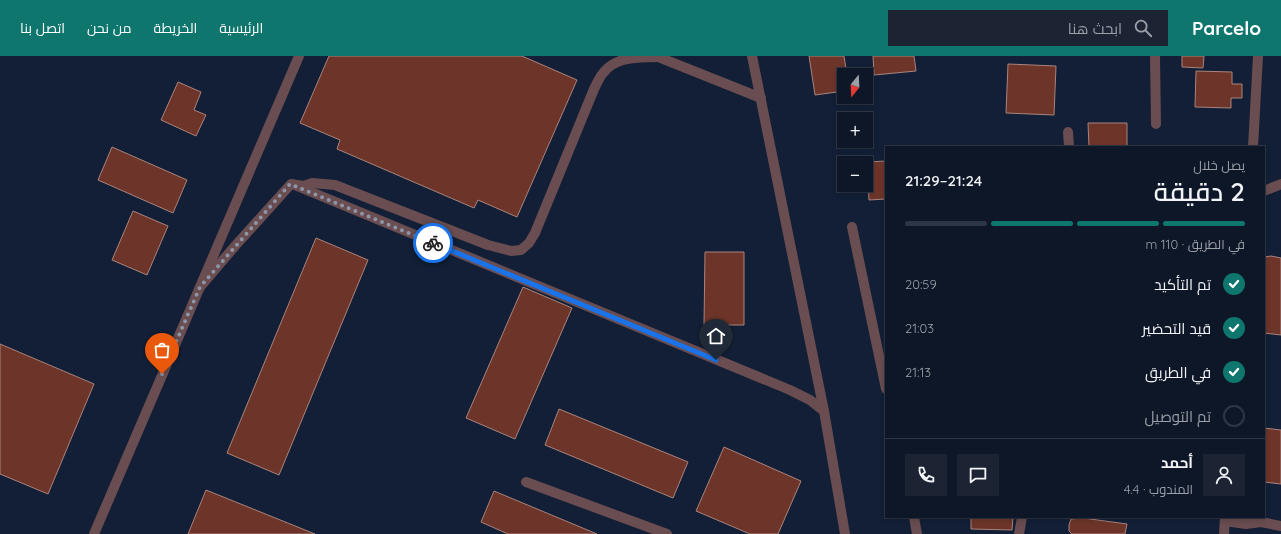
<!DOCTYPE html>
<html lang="ar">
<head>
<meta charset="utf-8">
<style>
  :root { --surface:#0e1728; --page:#1c2434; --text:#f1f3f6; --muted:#9b9fa8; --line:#2e3645; --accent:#0f766e }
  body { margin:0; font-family:Quicksand,Cairo,sans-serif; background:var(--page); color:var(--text); direction:rtl; height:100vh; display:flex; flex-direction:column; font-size:15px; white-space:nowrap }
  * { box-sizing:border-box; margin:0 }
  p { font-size:13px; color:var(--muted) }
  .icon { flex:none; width:22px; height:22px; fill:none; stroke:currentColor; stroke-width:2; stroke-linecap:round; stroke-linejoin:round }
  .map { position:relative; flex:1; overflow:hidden; direction:ltr }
  .details { position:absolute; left:885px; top:90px; width:380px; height:372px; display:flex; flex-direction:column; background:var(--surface); border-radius:0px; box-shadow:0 2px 6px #0003,0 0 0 1px var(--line); direction:rtl }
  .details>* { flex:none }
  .needle { width:26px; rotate:198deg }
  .fabs { position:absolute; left:837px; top:12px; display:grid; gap:8px }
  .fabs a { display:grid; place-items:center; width:36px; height:36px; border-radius:0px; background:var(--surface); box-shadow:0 2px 6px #0003,0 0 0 1px var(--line); font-size:20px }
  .pin { position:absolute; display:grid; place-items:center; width:34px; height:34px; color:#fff; margin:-41px -17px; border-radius:50% 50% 50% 0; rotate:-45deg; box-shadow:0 0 4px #0007 }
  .pin .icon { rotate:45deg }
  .courier { position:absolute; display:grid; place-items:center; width:40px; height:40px; margin:-20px; border:3px solid #1a73e8; border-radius:50%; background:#fff; color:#222; box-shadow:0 1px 5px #0007 }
  .overview em { font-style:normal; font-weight:600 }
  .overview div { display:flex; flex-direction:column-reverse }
  .overview { display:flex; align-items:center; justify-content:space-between; height:68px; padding:0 20px }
  h1 { font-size:26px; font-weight:600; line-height:30px }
  .bar { display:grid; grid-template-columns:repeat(4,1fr); gap:6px 4px; align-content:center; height:48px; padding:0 20px }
  .bar i { height:5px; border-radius:3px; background:var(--line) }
  .bar .selected { background:var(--accent) }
  .bar p { grid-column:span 4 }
  .line { display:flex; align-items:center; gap:10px; padding:0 20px; border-top:1px solid var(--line) }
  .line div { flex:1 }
  .round { display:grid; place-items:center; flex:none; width:42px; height:42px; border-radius:0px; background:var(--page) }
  ol { padding:0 20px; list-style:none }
  li { display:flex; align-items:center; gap:12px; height:44px }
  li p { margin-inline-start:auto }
  li .icon { padding:4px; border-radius:50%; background:var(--accent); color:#fff; stroke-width:4 }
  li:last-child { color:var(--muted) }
  li i { width:22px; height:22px; border:2px solid var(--line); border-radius:50% }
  header { display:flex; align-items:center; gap:24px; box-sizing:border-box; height:56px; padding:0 20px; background:var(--accent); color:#fff }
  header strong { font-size:19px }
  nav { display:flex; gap:22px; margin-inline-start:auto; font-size:14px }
  .search { width:280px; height:36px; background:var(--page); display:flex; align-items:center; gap:10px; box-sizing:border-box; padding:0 14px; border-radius:0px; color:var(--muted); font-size:15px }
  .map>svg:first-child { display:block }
  .building { fill:#6d352a; stroke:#aa847c }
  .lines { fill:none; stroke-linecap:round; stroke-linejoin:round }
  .minor { stroke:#694d50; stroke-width:10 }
  .done { stroke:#8c96a8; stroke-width:4; stroke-dasharray:0 7.2 }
  .route { stroke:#1a73e8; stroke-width:5 }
</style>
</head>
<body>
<header>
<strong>Parcelo</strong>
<div class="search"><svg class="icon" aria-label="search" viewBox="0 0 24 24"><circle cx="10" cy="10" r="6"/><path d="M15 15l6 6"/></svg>ابحث هنا</div>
<nav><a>الرئيسية</a><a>الخريطة</a><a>من نحن</a><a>اتصل بنا</a></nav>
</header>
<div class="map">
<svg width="1281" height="478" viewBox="0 0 1281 478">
  <rect width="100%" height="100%" fill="#121f36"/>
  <!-- building -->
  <g class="building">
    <path d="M329,0h193l55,24 -60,137 -39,-17 -4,8 -137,-59 3,-9 -40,-17z"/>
    <path d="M809,0h35l3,19h-3v16l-29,4z"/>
    <path d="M873,0h41l2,15 -42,4z"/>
    <path d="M1182,0h22l-1,12 -21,-1z"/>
    <path d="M1008,8l48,2 -2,49 -48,-2z"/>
    <path d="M1196,15l36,1v12h10v14h-11v10l-36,-1z"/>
    <path d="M178,26l23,10 -7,18 12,5 -10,21 -35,-16z"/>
    <path d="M1088,67h39v24h-38z"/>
    <path d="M112,91l75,33 -14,33 -75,-33z"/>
    <path d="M886,105v38l-17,1 -2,-38z"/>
    <path d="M133,155l35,15 -21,49 -35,-15z"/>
    <path d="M316,182l52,22 -89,215 -52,-22z"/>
    <path d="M705,196h39v73h-40z"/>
    <path d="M1271,200l10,2v77l-17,-2v-76z"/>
    <path d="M523,231l49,21 -57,131 -49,-21z"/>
    <path d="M0,288l94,40 -46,110 -48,-20z"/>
    <path d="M559,353l129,53 -15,36 -128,-53z"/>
    <path d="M1264,372l17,2v54l-17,-2z"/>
    <path d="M724,391l77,34 -23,53h-28l-54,-23z"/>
    <path d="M206,434l109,44h-127z"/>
    <path d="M494,435l103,43h-89l-27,-12z"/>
    <path d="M971,461h42l-1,13 -41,-1z"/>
    <path d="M1083,462l44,6 -2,10h-53l-3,-3v-6l2,-6z"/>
  </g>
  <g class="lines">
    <!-- minor -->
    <g class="minor">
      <path d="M656,0l105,42"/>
      <path d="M752,0l72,355 21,123"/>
      <path d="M1155,0l1,68"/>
      <path d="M1068,76l1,15"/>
      <path d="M1253,91l5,-91"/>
      <path d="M297,130l493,204 20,10 14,11"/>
      <path d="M1264,135l17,-7"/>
      <path d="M852,171l34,162"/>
      <path d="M200,231l35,-41 56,-62 13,2 8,-3 23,2 153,60 23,6 10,-1 8,-7 6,-10 59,-144c3,-6 6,-13 10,-17 13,-16 34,-14 53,-15"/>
      <path d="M526,426l141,52"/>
      <path d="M914,461l3,17"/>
      <path d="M1225,465l21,3 15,-2 20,4"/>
      <path d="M94,478l205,-478"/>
      <path d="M1019,478l3,-17"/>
      <path d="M1224,478l1,-17"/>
    </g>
  </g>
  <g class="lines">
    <!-- done -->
    <path class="done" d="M162,318l38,-87 90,-103 143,59"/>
    <!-- route -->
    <path class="route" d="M433,187l283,117"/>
  </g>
</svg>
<div class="fabs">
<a><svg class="needle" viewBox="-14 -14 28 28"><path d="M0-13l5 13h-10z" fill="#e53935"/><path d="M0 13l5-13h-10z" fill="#9b9fa8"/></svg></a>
<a>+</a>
<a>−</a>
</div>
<div class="pin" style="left:162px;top:318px;background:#ea580c"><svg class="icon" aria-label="bag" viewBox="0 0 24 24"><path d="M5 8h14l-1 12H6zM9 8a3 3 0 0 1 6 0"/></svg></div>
<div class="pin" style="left:716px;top:304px;background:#1f2937"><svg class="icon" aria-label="home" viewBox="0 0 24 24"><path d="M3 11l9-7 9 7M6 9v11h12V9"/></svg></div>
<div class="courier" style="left:433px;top:187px"><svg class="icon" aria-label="bike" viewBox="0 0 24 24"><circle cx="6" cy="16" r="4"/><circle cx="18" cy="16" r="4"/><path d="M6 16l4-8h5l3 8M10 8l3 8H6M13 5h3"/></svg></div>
<section class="details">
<div class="overview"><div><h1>2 دقيقة</h1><p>يصل خلال</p></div><em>21:24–21:29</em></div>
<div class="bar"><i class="selected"></i><i class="selected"></i><i class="selected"></i><i></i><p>في الطريق · 110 m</p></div>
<ol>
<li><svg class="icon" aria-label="check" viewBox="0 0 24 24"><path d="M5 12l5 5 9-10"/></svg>تم التأكيد<p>20:59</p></li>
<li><svg class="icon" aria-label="check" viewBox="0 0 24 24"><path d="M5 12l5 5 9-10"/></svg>قيد التحضير<p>21:03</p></li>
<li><svg class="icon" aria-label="check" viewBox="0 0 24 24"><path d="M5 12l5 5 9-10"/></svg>في الطريق<p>21:13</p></li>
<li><i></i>تم التوصيل</li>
</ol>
<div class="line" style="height:72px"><a class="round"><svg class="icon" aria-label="person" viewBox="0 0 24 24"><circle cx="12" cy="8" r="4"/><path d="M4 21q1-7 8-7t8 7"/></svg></a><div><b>أحمد</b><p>المندوب · 4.4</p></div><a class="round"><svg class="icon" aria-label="chat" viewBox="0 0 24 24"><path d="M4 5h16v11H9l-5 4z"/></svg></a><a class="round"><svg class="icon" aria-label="phone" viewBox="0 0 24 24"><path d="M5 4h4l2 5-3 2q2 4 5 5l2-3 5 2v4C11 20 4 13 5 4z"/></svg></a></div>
</section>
</div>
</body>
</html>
